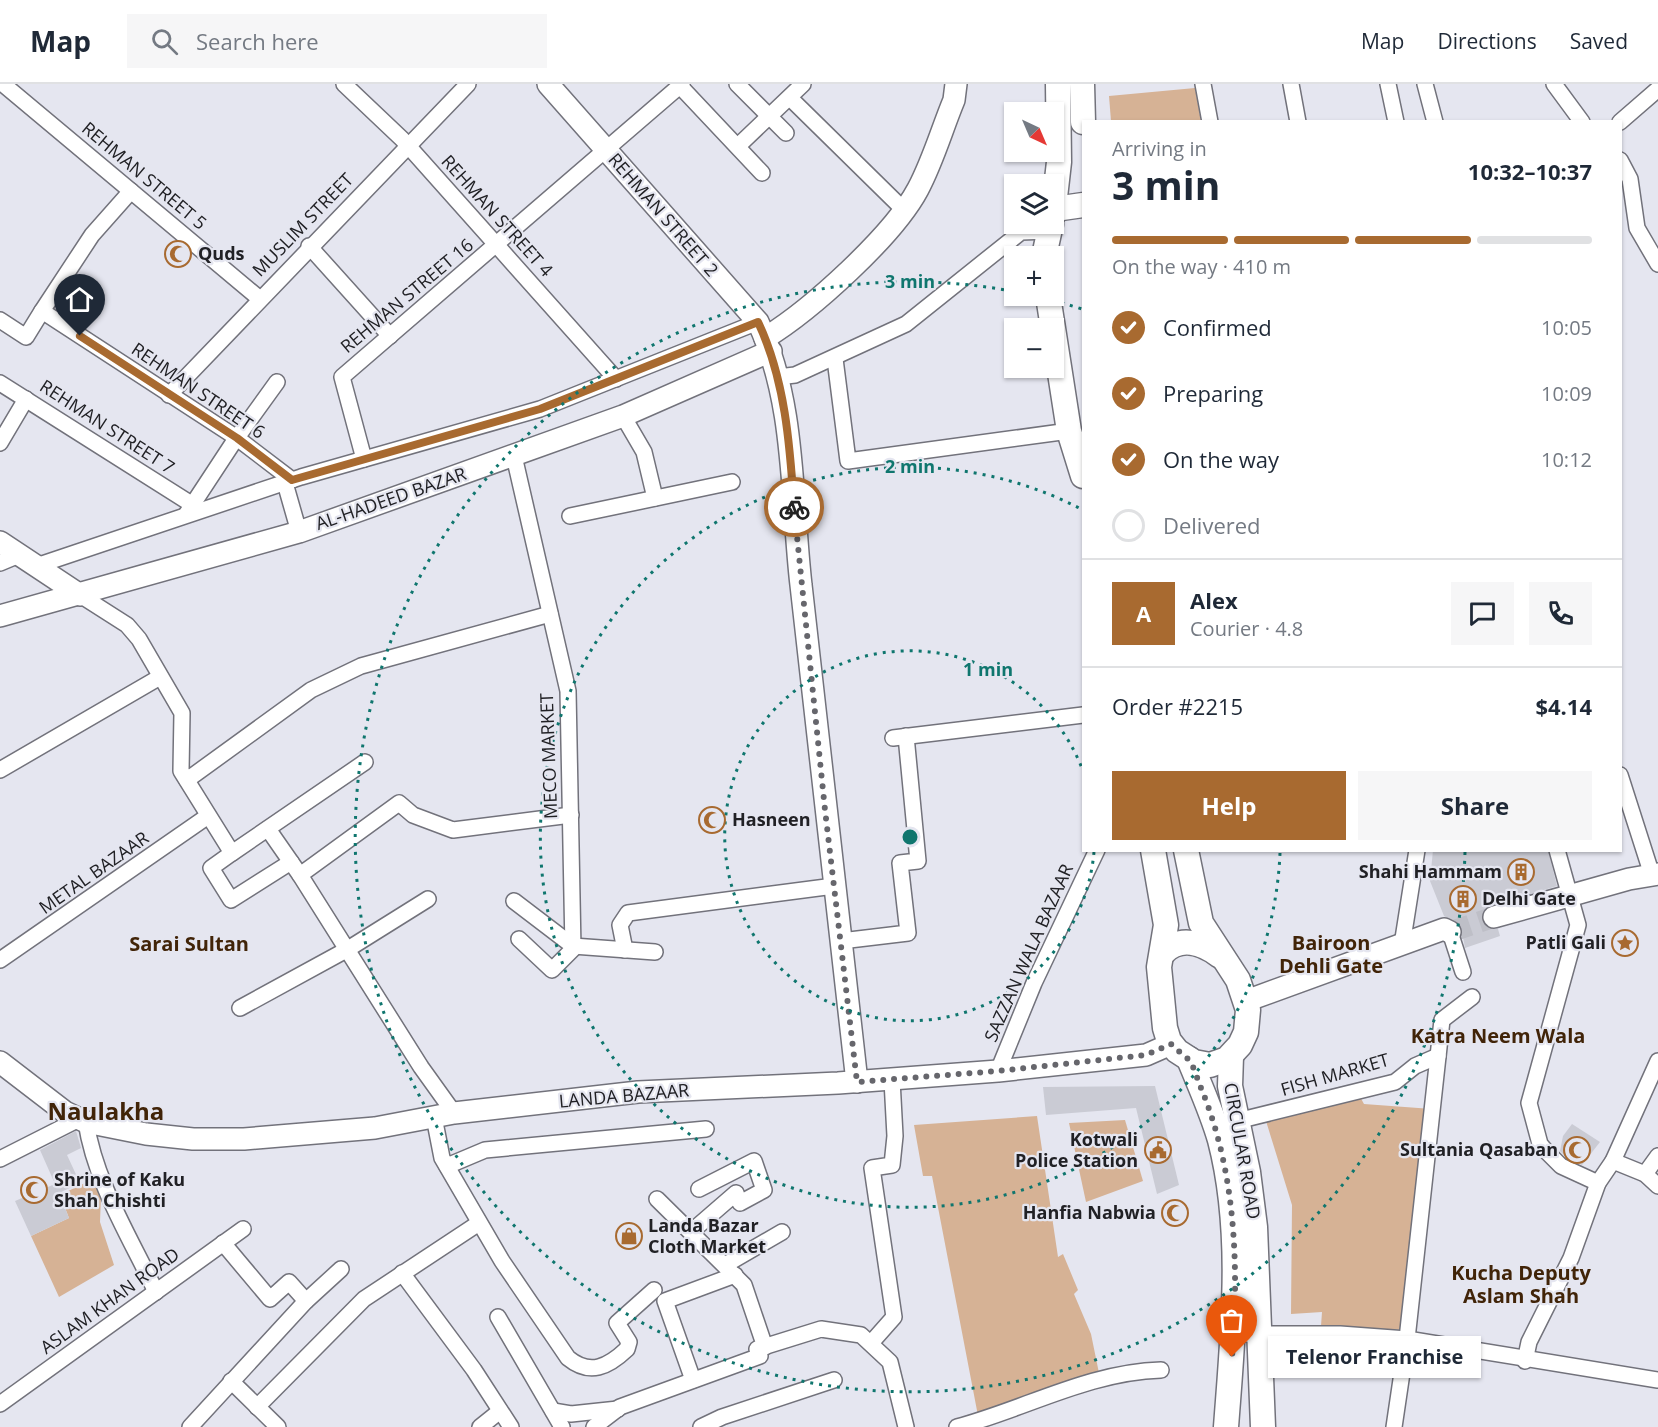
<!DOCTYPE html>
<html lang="en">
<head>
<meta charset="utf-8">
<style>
  :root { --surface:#fff; --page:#f6f6f7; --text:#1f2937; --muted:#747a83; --line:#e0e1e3; --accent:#a86a30 }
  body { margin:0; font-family:"Open Sans",sans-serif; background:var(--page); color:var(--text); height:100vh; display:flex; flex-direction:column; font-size:22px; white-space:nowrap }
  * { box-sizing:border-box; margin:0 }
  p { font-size:20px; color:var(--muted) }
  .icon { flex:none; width:33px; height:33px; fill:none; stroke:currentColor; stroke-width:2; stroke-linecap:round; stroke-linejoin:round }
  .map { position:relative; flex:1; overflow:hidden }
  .panel { position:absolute; left:1082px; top:36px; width:540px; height:732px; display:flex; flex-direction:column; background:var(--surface); border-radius:0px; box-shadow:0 2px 4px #0004 }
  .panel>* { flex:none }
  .needle { width:39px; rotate:136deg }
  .buttons { position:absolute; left:1004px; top:18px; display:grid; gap:12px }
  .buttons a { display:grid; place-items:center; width:60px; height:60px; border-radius:0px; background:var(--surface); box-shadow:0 2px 4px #0004; font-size:30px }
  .pin { position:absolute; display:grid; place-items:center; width:51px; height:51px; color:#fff; margin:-62px -26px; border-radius:50% 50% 50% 0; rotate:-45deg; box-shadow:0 0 6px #0007 }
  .pin .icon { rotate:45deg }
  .courier { position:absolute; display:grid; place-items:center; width:60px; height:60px; margin:-30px; border:4px solid #a86a30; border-radius:50%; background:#fff; color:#222; box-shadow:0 2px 8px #0007 }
  .bubble { position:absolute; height:42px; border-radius:0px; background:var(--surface); box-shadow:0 2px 4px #0004; font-size:20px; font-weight:700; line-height:42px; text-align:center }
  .overview em { font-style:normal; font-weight:700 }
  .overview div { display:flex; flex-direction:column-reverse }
  .overview { display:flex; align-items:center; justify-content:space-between; height:102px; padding:0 30px }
  h1 { font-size:39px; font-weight:700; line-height:45px }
  .bar { display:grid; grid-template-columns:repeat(4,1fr); gap:9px 6px; align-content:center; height:72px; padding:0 30px }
  .bar i { height:8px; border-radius:4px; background:var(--line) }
  .bar .on { background:var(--accent) }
  .bar p { grid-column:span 4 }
  .line { display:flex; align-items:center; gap:15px; padding:0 30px; border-top:2px solid var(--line) }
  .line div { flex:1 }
  .round { display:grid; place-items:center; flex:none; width:63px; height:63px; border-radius:0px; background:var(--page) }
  ol { padding:0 30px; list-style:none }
  li { display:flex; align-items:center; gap:18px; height:66px }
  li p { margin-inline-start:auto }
  li .icon { padding:6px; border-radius:50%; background:var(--accent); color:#fff; stroke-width:4 }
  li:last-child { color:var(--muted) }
  li i { width:33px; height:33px; border:3px solid var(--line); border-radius:50% }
  .action { display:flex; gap:12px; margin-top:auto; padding:12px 30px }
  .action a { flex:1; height:69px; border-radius:0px; background:var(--accent); color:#fff; font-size:24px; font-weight:700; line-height:69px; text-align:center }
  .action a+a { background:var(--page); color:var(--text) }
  header { display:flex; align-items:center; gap:36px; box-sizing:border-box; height:84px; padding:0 30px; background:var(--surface); border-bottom:2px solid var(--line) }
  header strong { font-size:28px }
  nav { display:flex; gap:33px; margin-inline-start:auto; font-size:21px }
  .search { width:420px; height:54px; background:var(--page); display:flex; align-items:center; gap:15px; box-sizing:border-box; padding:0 21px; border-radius:0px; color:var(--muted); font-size:22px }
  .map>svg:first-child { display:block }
  .green { fill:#d6b295 }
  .building { fill:#cacbd4 }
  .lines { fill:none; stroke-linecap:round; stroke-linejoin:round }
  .secondary-tunnel { stroke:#bebfc7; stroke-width:21; stroke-dasharray:21 10; stroke-linecap:butt }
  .street-casing { stroke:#72727b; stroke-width:18 }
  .secondary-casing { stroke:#72727b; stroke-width:24 }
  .primary-casing { stroke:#72727b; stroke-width:27 }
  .street { stroke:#fff; stroke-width:15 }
  .secondary { stroke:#fff; stroke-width:21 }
  .primary { stroke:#fff; stroke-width:24 }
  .done { stroke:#66666c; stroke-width:6; stroke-dasharray:0 10.8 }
  .route { stroke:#a86a30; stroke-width:8 }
  .ring { fill:none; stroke:#0f766e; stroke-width:3; stroke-dasharray:3 6 }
  .labels { text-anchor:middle; stroke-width:4.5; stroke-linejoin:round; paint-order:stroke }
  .street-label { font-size:18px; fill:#212125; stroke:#e5e6f0 }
  .poi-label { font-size:18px; font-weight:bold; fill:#212125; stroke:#e5e6f0; text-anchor:start }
  .neighbourhood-label { font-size:20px; font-weight:bold; fill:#412408; stroke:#e5e6f0 }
  .district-label { font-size:24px; font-weight:bold; fill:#412408; stroke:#e5e6f0 }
  .centre { fill:#0f766e; stroke:#e5e6f0; stroke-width:3 }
  .ring-label { font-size:18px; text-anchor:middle; font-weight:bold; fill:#0f766e; stroke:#e5e6f0; stroke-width:4.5; stroke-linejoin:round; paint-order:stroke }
</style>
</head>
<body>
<header>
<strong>Map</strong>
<div class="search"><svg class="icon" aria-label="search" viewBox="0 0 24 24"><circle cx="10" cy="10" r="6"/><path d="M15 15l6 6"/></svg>Search here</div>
<nav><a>Map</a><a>Directions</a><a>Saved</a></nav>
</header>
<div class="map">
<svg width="1658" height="1343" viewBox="0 0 1658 1343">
  <rect width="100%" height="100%" fill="#e5e6f0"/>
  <!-- green -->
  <g class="green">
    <path d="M1195,4l6,33h-90l-2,-25z"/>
    <path d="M1358,1009l6,11 68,5 -27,221 -84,-4 1,-14 -31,2 1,-109 -26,-84z"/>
    <path d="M1037,1032l21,141 5,-3 15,36 -4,4 17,40 9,44 -121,43 -47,-245h-9l-9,-51z"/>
    <path d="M1125,1036l18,61 -57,21 -17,-79z"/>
    <path d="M93,1095l8,17 -1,26 14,43 -55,32 -28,-61 38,-18 -9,-23z"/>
  </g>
  <!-- building -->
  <g class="building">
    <path d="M1433,766h115l9,36 -72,22 -3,13 8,8h8l2,7 -35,12 -4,-22 -17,-10 -14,-35z"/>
    <path d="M1155,1002l24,99 -22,9 -21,-86 -90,7 -3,-28z"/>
    <path d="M1572,1040l28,18 -18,23 -15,-7 -7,-7 3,-15z"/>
    <path d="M76,1047l5,17 -14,7 13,28 -21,10 10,25 -38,18 -16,-35 40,-17 -15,-34z"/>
  </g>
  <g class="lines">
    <!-- secondary-tunnel -->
    <path class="secondary-tunnel" d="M1450,848l44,-15"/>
    <defs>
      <g id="street">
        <path d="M3,0l257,215"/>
        <path d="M344,0l58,55 214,240"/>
        <path d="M737,0l49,49"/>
        <path d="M1203,0l7,38"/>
        <path d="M1291,0l7,38"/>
        <path d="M1388,0l8,38"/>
        <path d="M1425,0l10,38"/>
        <path d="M1554,0l28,38"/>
        <path d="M680,2l82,87"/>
        <path d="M790,14l114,112"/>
        <path d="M1620,38l38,-33"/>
        <path d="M738,62l65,-62"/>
        <path d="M1620,76l10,19 7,49 21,36"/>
        <path d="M309,162l81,90"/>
        <path d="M42,227l50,-76 39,-44"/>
        <path d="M0,236l26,17 16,-26 195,127 55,42"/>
        <path d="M835,275l13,102 221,-30"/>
        <path d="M778,293l17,-2 111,-51 115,-92 28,-1"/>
        <path d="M0,299l193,122"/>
        <path d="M169,311l299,-311"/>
        <path d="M623,332l21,36 11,46"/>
        <path d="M0,359l26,-44"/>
        <path d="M514,372l54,235 5,258 -21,21 -33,-31"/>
        <path d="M364,375l-22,-82 340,-293"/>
        <path d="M285,399l14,49"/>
        <path d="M187,429l46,-70 44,-61"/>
        <path d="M570,432l162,-34"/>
        <path d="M0,479l19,-8"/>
        <path d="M36,482l265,-89 239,-68 218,-87"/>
        <path d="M80,511l47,30 12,14 43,74 -1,58 51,82 -21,15 20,32 60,-38"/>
        <path d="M893,654l190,-23"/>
        <path d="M0,686l160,-93"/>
        <path d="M1620,691l32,100"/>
        <path d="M187,696l124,-90 50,-24 189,-52"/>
        <path d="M268,745l32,46 99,-72 14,12 40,15 118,-15"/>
        <path d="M1557,766l21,75 -49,178 11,41 5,6 16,16 37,17"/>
        <path d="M232,769l133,-91"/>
        <path d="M300,791l121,192 33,46"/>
        <path d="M514,817l59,45 82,6"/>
        <path d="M1450,848l13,40"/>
        <path d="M841,857l67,-8 -8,-70 18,-2 -12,-125"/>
        <path d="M1402,861l15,-95"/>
        <path d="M625,866l-5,-25 8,-12 206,-27"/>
        <path d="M0,876l208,-144"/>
        <path d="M240,924l108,-59 80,-50"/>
        <path d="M998,987l36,-88 63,-133"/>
        <path d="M434,1033l8,41 60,103 66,97c22,18 40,9 59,-9l2,-7 -12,-19 37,-33"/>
        <path d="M1237,1037l158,-39 20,-16 23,-10"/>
        <path d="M86,1038c9,60 44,115 70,170"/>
        <path d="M0,1075l79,-40"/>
        <path d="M1613,1077l32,13 13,12"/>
        <path d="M447,1082l38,-16 221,-21"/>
        <path d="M1645,1090l13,-18"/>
        <path d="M657,1115l87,86 21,62"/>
        <path d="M691,1148l45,-39 4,10 24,-13 -10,-29 -55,28"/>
        <path d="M223,1159l47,56 19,-17 17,19"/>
        <path d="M725,1181l57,-33"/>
        <path d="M402,1189l72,97 37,57"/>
        <path d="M498,1233l64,110"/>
        <path d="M1233,1250h107l67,5 251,41"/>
        <path d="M871,1259l23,-26 -22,-149 20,-3 3,-29 -3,-56"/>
        <path d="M1525,1277l4,-19 42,-84 27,-75 15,-22 45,-100"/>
        <path d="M693,1296l-28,-79 70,-26"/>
        <path d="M231,1297l47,46"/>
        <path d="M0,1320l243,-175"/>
        <path d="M257,1323l107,-108 115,-76"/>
        <path d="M553,1327l18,3 47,-5"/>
        <path d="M190,1343l116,-126 35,-32"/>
        <path d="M480,1343l20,-16"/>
        <path d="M594,1343l26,-20 140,-51 -3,-7 64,-20 40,6 29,27 16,65"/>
        <path d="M701,1343l21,-10 112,-37"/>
        <path d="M957,1343c68,-18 132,-55 204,-57"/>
        <path d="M1394,1343l13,-88 35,-319 30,-23"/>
      </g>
      <g id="secondary">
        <path d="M548,0l210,238c38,81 33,176 43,263 18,166 36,332 56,497"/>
        <path d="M765,254c46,-28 128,-102 153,-149 15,-28 24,-60 36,-89l2,-16"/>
        <path d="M0,458l80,53"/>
        <path d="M0,532l299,-84 324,-116 148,-65"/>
        <path d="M1494,833l135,-38 29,-5"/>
        <path d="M1246,917l198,-72 6,3"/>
        <path d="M0,978l65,50 21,10 60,12 47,5h51l131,-11 79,-15 184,-21 200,-9 160,-12 148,-16 25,-11"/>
      </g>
      <g id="primary">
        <path d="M1082,0l1,38"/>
        <path d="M1055,125l28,-4"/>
        <path d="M1053,131l6,-53 -1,-78"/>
        <path d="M1044,172l7,-32"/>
        <path d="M1048,212l21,135 14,45"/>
        <path d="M1153,766l13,75 -7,42 6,61 4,13 8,10 17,11 16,3 17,-6 13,-14 6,-13 2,-22 -10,-30 -37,-57 -15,-73"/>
        <path d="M1163,869c17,-18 40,-10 57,3"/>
        <path d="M1231,972l-1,30 18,86 7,55 8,200"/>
        <path d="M1189,975c11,27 23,53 31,81 24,92 13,193 6,287"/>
      </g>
    </defs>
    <!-- street casing -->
    <use href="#street" class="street-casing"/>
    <!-- secondary casing -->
    <use href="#secondary" class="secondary-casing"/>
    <!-- primary casing -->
    <use href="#primary" class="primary-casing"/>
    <!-- street -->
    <use href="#street" class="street"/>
    <!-- secondary -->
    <use href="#secondary" class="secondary"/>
    <!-- primary -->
    <use href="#primary" class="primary"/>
  </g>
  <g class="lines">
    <!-- done -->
    <path class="done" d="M794,423l31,303 32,272 141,-11 148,-16 25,-11c5,6 11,9 17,15 6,6 9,20 13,29 35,84 38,179 31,269"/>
    <!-- route -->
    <path class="route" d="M80,252l157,102 55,42 248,-71 218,-87c27,57 32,123 36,185"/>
  </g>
  <!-- distance rings -->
  <g class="ring">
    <path d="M1094 768A185 185 0 1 1 1083 687"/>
    <path d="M1280 769A370 370 0 1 1 1081 425"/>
    <path d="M1465 768A555 555 0 1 1 1011 207M1035 212A555 555 0 0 1 1082 225"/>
  </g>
  <!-- icons -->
  <defs>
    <symbol id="mosque-ring" viewBox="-11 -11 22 22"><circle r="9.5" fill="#e5e6f0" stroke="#a86a30" stroke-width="1.5"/><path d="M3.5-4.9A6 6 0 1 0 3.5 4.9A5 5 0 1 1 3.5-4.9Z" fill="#a86a30"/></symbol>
    <symbol id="building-ring" viewBox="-11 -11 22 22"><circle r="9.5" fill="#e5e6f0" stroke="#a86a30" stroke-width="1.5"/><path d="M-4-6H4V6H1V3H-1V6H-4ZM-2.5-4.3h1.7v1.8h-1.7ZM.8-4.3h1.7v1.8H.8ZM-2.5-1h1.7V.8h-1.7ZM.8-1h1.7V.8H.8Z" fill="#a86a30"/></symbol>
    <symbol id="sight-ring" viewBox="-11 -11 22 22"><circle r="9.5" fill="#e5e6f0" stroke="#a86a30" stroke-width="1.5"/><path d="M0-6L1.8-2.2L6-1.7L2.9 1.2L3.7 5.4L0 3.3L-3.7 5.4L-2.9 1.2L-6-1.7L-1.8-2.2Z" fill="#a86a30"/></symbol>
    <symbol id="civic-ring" viewBox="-11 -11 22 22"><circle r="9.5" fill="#e5e6f0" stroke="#a86a30" stroke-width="1.5"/><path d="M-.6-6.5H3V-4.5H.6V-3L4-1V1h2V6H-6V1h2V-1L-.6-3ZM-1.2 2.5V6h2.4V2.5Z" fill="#a86a30"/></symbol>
    <symbol id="shop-ring" viewBox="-11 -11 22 22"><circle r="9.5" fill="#e5e6f0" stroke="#a86a30" stroke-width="1.5"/><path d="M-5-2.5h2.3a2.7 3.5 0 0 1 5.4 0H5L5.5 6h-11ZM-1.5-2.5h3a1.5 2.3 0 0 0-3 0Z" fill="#a86a30"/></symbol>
  </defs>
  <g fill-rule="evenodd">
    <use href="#mosque-ring" x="163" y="155" width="30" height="30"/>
    <use href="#mosque-ring" x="697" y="721" width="30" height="30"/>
    <use href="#building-ring" x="1506" y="773" width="30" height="30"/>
    <use href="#building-ring" x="1448" y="800" width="30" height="30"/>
    <use href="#sight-ring" x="1610" y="844" width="30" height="30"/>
    <use href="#civic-ring" x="1143" y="1051" width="30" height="30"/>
    <use href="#mosque-ring" x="1562" y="1051" width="30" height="30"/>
    <use href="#mosque-ring" x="19" y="1091" width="30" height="30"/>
    <use href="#mosque-ring" x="1160" y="1114" width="30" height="30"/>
    <use href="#shop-ring" x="614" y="1137" width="30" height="30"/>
  </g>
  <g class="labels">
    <!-- street labels -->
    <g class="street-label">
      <text transform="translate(144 92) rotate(40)" y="6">REHMAN STREET 5</text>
      <text transform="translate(663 131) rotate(49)" y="6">REHMAN STREET 2</text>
      <text transform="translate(497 132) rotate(48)" y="6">REHMAN STREET 4</text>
      <text transform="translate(303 141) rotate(-46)" y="6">MUSLIM STREET</text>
      <text transform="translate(407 212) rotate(-40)" y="6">REHMAN STREET 16</text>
      <text transform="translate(198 307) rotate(34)" y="6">REHMAN STREET 6</text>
      <text transform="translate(107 343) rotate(33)" y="6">REHMAN STREET 7</text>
      <text transform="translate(391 415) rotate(-19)" y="6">AL-HADEED BAZAR</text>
      <text transform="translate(549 672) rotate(-92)" y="6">MECO MARKET</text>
      <text transform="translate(94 789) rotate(-35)" y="6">METAL BAZAAR</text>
      <text transform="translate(1029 869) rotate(-66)" y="6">SAZZAN WALA BAZAAR</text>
      <text transform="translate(1335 991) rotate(-16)" y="6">FISH MARKET</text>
      <text transform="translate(624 1012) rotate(-5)" y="6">LANDA BAZAAR</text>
      <text transform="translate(1242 1067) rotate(80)" y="6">CIRCULAR ROAD</text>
      <text transform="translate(110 1217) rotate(-36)" y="6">ASLAM KHAN ROAD</text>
    </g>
    <!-- poi labels -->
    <g class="poi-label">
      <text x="198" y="176">Quds</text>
      <text x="732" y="742">Hasneen</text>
      <text x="1502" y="794" text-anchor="end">Shahi Hammam</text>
      <text x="1482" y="821">Delhi Gate</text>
      <text x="1606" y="865" text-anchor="end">Patli Gali</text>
      <text x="1138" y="1062" text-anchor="end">Kotwali<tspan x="1138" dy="21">Police Station</tspan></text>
      <text x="1558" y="1072" text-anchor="end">Sultania Qasaban</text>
      <text x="54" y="1102">Shrine of Kaku<tspan x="54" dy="21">Shah Chishti</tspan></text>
      <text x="1156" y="1135" text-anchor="end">Hanfia Nabwia</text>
      <text x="648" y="1148">Landa Bazar<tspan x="648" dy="21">Cloth Market</tspan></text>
    </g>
    <!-- neighbourhood labels -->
    <g class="neighbourhood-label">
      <text x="1331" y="866">Bairoon<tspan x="1331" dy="23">Dehli Gate</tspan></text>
      <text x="189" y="867">Sarai Sultan</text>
      <text x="1498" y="959">Katra Neem Wala</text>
      <text x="1521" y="1196">Kucha Deputy<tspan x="1521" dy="23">Aslam Shah</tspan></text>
    </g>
    <!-- district labels -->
    <g class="district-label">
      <text x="106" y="1036">Naulakha</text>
    </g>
  </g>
  <circle cx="910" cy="753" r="9" class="centre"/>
  <g class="ring-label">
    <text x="910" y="204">3 min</text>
    <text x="910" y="389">2 min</text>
    <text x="988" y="592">1 min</text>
  </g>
</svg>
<div class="buttons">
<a><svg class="needle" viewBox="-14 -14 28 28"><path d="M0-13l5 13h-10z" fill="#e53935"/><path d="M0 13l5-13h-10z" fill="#747a83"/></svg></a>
<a><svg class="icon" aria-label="layers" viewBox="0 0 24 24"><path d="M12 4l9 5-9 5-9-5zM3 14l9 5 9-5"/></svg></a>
<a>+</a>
<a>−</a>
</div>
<div class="pin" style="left:1232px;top:1273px;background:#ea580c"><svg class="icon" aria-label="bag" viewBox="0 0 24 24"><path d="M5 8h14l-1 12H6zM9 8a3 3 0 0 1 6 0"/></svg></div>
<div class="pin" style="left:80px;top:252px;background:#1f2937"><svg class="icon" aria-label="home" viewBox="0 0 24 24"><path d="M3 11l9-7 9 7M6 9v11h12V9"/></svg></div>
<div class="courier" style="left:794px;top:423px"><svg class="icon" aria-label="bike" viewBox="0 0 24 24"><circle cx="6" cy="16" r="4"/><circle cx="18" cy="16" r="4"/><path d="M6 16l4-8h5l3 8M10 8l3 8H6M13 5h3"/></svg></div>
<div class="bubble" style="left:1268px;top:1252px;width:213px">Telenor Franchise</div>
<section class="panel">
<div class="overview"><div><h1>3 min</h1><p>Arriving in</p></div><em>10:32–10:37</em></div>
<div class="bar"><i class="on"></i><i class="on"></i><i class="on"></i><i></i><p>On the way · 410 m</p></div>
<ol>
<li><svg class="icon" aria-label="check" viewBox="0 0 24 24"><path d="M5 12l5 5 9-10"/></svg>Confirmed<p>10:05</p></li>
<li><svg class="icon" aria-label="check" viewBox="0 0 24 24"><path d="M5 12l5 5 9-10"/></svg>Preparing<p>10:09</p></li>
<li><svg class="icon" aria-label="check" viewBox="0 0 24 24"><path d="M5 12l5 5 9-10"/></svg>On the way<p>10:12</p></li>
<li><i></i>Delivered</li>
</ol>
<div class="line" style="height:108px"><b class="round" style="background:var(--accent);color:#fff">A</b><div><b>Alex</b><p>Courier · 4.8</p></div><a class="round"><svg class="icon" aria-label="chat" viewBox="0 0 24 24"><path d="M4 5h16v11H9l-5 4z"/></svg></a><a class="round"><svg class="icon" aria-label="phone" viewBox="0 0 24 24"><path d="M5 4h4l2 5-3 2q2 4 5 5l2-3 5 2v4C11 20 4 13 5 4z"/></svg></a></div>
<div class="line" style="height:78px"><div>Order #2215</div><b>$4.14</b></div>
<div class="action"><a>Help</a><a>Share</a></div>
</section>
</div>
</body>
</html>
